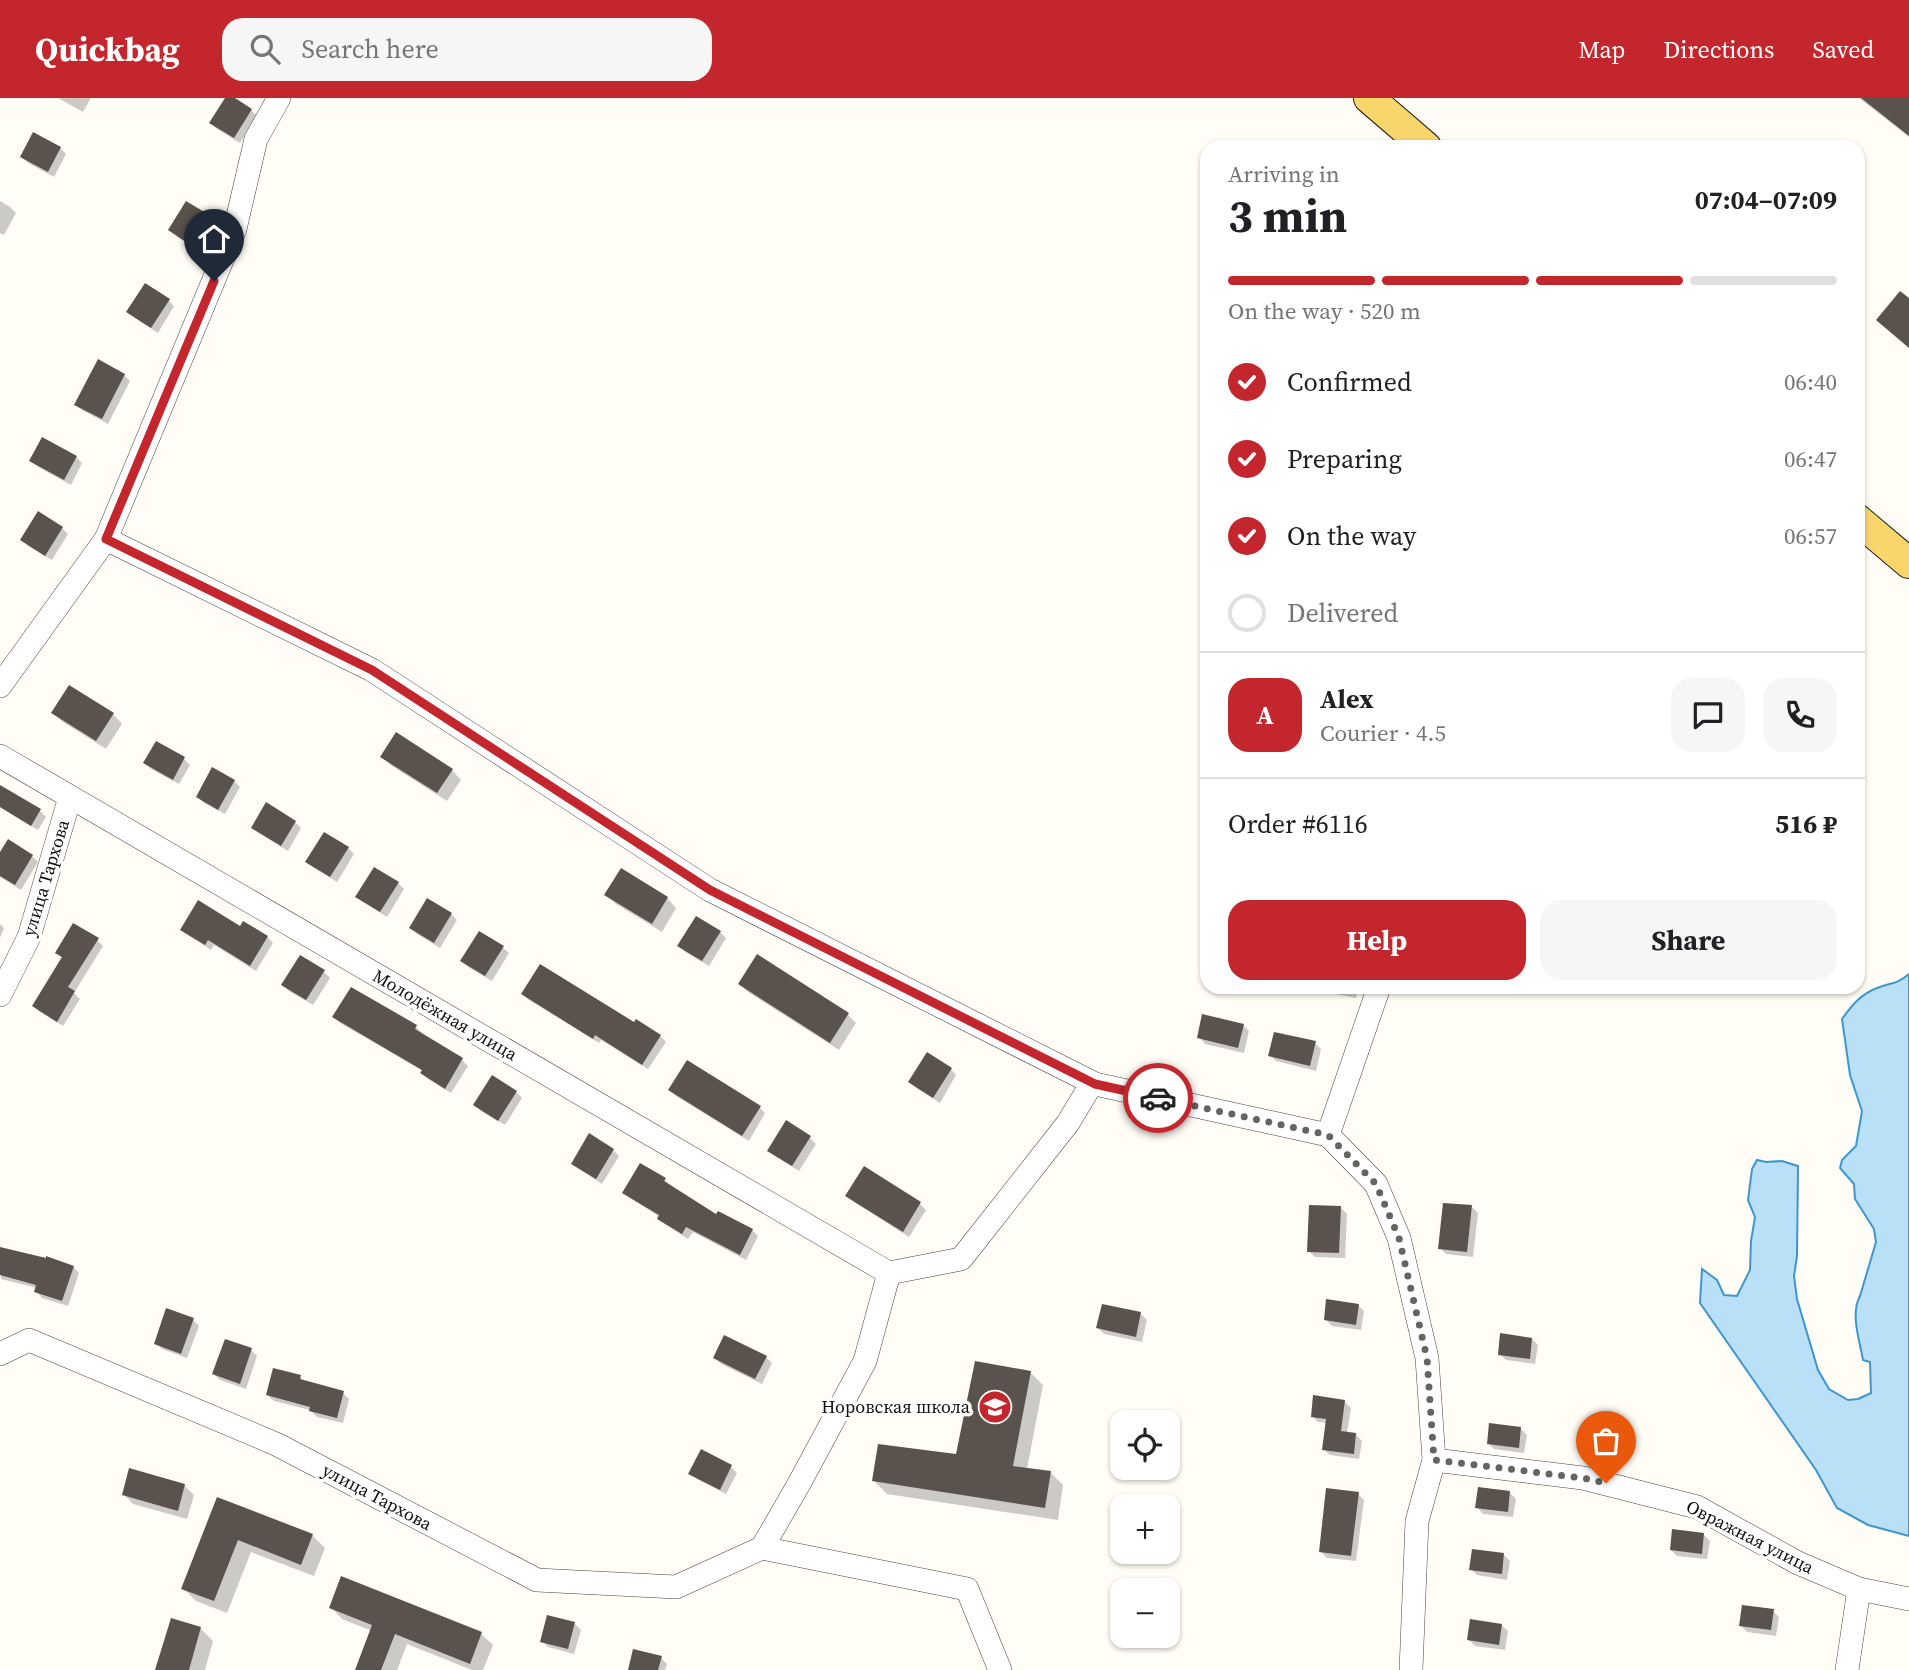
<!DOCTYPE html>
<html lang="en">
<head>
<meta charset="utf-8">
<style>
  :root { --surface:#fff; --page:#f6f6f6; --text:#202124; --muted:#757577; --line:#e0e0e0; --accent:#c4262e }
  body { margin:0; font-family:"Source Serif 4",serif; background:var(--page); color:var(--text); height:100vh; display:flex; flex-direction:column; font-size:26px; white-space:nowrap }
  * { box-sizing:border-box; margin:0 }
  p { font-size:23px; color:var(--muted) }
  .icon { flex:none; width:38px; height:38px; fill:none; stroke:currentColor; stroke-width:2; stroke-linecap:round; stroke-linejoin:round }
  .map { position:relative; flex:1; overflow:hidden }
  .drawer { position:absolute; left:1200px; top:42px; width:665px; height:854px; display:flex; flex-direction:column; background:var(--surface); border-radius:21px; box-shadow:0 2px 5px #0004 }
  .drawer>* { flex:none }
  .fabs { position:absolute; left:1110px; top:1312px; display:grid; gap:14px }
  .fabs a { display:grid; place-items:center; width:70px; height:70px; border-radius:14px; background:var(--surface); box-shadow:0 2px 5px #0004; font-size:35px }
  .pin { position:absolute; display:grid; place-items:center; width:60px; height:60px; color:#fff; margin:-72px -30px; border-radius:50% 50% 50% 0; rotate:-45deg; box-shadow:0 0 7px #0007 }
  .pin .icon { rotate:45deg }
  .courier { position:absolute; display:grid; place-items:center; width:70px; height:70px; margin:-35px; border:5px solid #c4262e; border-radius:50%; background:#fff; color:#222; box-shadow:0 2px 9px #0007 }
  .head em { font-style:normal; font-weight:700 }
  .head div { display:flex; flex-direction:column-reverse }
  .head { display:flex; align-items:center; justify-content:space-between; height:119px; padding:0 28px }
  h1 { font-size:46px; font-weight:700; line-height:52px }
  .bar { display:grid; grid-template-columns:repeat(4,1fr); gap:10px 7px; align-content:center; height:84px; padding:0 28px }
  .bar i { height:9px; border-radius:5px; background:var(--line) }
  .bar .current { background:var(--accent) }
  .bar p { grid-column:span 4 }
  .line { display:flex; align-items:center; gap:18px; padding:0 28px; border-top:2px solid var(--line) }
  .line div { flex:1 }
  .round { display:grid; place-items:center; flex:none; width:74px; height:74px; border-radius:21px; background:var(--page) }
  ol { padding:0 28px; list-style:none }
  li { display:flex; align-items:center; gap:21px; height:77px }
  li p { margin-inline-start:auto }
  li .icon { padding:7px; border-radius:50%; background:var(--accent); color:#fff; stroke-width:4 }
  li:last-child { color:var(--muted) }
  li i { width:38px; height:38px; border:4px solid var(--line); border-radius:50% }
  .cta { display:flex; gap:14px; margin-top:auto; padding:14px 28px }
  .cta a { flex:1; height:80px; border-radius:21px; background:var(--accent); color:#fff; font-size:28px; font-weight:700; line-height:80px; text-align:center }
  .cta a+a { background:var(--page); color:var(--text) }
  header { display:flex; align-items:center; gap:42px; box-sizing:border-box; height:98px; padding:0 35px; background:var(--accent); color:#fff }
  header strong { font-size:33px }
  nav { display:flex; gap:38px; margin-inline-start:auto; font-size:24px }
  .search { width:490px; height:63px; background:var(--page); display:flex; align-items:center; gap:18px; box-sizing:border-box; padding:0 24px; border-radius:21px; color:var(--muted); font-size:26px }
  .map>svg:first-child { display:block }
  .water { fill:#b9e0f7; stroke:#3f96cf; stroke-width:2 }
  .shadow { fill:#0003 }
  .building { fill:#5a524d }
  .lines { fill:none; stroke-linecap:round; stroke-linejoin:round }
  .minor-casing { stroke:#444; stroke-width:24 }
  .major-casing { stroke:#222; stroke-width:32 }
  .minor { stroke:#fff; stroke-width:23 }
  .major { stroke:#f9d66b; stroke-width:30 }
  .done { stroke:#646461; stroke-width:7; stroke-dasharray:0 12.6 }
  .route { stroke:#c4262e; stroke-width:9 }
  .labels { text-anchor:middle; stroke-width:7; stroke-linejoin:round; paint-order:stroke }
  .street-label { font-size:18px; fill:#111; stroke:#fff }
  .poi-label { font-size:18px; fill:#111; stroke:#fff; text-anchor:end }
</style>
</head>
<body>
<header>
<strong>Quickbag</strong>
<div class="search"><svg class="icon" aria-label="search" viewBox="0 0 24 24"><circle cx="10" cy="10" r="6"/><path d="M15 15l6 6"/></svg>Search here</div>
<nav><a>Map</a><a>Directions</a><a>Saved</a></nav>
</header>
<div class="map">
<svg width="1909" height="1572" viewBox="0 0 1909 1572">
  <rect width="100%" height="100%" fill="#fffdf5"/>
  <!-- water -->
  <path class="water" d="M1909,876v562l-41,-11 -31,-17 -21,-38 -116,-167 2,-34 15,11 7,15 13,1 13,-26 1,-29 4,-24 -7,-17 4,-31 5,-9 9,2 16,-1 16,5 -1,90 -3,20 3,23 21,71 11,19 19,11 10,-1 13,-6 -1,-31 -7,-2c-3,-18 -13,-46 -3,-64l16,-54 -2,-13 -19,-30 -1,-15 -14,-16 2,-8 14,-14 6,-35 -12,-36 -8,-56c10,-14 19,-25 35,-31 15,-6 19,-3 32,-14z"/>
  <!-- shadow -->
  <g class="shadow">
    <path d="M58,0h33l-8,14z"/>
    <path d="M227,0h4l20,12 6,6 -17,27 -23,-14 -6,-6z"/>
    <path d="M1859,0h50v39z"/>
    <path d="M60,50l6,6 -12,23 -26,-14 -6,-6z"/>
    <path d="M0,103l10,6 6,6 -12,22 -4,-2z"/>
    <path d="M210,120l6,6 -17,26 -23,-14 -6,-6z"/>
    <path d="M168,202l6,6 -16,27 -23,-15 -6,-6z"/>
    <path d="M124,277l6,6 -22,43 -26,-14 -6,-6z"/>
    <path d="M76,359l6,6 -11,22 -33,-18 -6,-6z"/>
    <path d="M39,416l23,14 6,6 -16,26 -24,-14 -6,-6z"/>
    <path d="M53,615l60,1 9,10 -16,25 -43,-27z"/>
    <path d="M382,659l70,13 9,10 -14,21 -55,-35z"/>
    <path d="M184,661l6,6 -11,19 -28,-15 -6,-6z"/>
    <path d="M234,683l6,6 -15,27 -21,-11 -6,-6z"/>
    <path d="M0,700l40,13 6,6 -8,13 -35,-21 -3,-2z"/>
    <path d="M267,707l28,17 6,6 -13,23 -29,-18 -6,-6z"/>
    <path d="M348,750l6,6 -17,28 -24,-15 -6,-6z"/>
    <path d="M0,758h32l6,6 -17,28 -21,-13z"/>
    <path d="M398,785l6,6 -17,28 -23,-15 -6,-6z"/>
    <path d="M606,797l61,3 9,10 -14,24 -46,-28z"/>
    <path d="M428,802l23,14 6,6 -17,28 -23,-14 -6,-6z"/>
    <path d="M244,825l23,14 6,6 -17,28 -42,-26 -3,5 -23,-15 -6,-5 59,-2z"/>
    <path d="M0,826l4,4 -4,10z"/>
    <path d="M720,834l6,6 -17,28 -24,-14 -6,-6z"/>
    <path d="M97,842l6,6 -29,47 6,6 -17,27 -23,-14 -6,-6 29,-47 -6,-6z"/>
    <path d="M503,850l6,5 -17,28 -24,-14 -6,-6z"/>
    <path d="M324,874l6,6 -17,27 -24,-14 -6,-6z"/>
    <path d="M740,886l108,31 8,8 -17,27 -91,-58z"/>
    <path d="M1317,889h41l-2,11 -35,-7z"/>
    <path d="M351,891l65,38 6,6 -1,1 41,26 6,6 -17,27 -23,-14 -6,-6 1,-2 -83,-48 -6,-6z"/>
    <path d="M523,896l111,31 26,11 6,6 -18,27 -47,-29 -2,3 -70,-43z"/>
    <path d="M1243,927l6,6 -5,22 -39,-9 -6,-7z"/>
    <path d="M1315,945l6,6 -5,22 -40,-10 -6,-6z"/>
    <path d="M951,971l5,6 -16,28 -24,-15 -6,-6z"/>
    <path d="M670,992l89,17 6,6 -16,28 -73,-45z"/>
    <path d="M516,994l6,6 -17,27 -24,-14 -6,-6z"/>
    <path d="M810,1040l6,6 -17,27 -24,-15 -6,-6z"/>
    <path d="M613,1052l6,6 -17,28 -23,-15 -6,-6z"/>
    <path d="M865,1070l55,36 6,6 -17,27 -55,-35 -6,-6z"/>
    <path d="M664,1081l6,6 47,32 35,13 6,6 -12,24 -53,-28 -5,7 -23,-15 -6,-6 1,-1 -30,-19 -6,-6z"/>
    <path d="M1472,1109l6,6 -5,44 -27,-3 -6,-6z"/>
    <path d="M1341,1110l6,6 -2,44 -30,-1 -6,-6z"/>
    <path d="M0,1156l73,13 6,6 -11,33 -26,-8 -6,-7 1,-3 -36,-9z"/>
    <path d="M1358,1207l6,6 -3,19 -29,-4 -6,-6z"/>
    <path d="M1141,1216l6,6 -5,22 -38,-8 -6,-6z"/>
    <path d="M193,1222l6,6 -12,32 -25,-9 -6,-6z"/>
    <path d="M1532,1241l6,6 -3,19 -29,-4 -7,-6z"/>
    <path d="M226,1243l25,9 6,6 -11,33 -26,-9 -6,-6z"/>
    <path d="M766,1259l6,6 -10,21 -41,-20 -6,-6z"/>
    <path d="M1030,1274l13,13 -16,84 23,3 13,13 -5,35 -171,-26 -13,-13 84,-25z"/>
    <path d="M300,1279l6,6 37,10 6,6 -6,24 -26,-6 -7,-7 -36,-9 -7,-6z"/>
    <path d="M1345,1304l6,6 -4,25 9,2 6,6 -3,18 -29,-4 -7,-6 4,-26 -9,-1 -6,-6z"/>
    <path d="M1521,1331l6,6 -3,18 -30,-4 -6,-6z"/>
    <path d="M731,1369l6,6 -11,21 -29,-15 -6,-6z"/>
    <path d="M184,1387l10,10 -7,24 -54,-15 -9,-10z"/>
    <path d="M1510,1395l6,6 -3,18 -30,-3 -6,-7z"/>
    <path d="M1358,1396l6,6 -8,61 -29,-3 -7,-7z"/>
    <path d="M218,1401l94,36 13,13 -11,28 -63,-24 -24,61 -31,-12 -13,-13z"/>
    <path d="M1704,1437l6,6 -3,18 -30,-3 -6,-6z"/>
    <path d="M1504,1457l6,6 -3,19 -30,-5 -6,-6z"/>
    <path d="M342,1481l139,55 12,11 -10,25h-11l-65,-26 -10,26h-40l15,-39 -30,-12 -11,-12z"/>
    <path d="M1773,1513l6,6 -3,19 -29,-4 -6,-6z"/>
    <path d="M575,1526l6,6 -7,24 -26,-7 -6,-6z"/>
    <path d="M1501,1527l7,6 -3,19 -30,-4 -6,-6z"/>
    <path d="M200,1530l13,13 -8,29h-48z"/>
    <path d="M661,1560l6,6 -2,6h-35z"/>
  </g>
  <!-- building -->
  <g class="building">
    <path d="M225,0h10l17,11 -18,29 -25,-15z"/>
    <path d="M1861,0h48v38z"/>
    <path d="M33,34l28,15 -13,25 -28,-15z"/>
    <path d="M186,103l25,15 -19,30 -24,-16z"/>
    <path d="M145,185l25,16 -19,29 -25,-16z"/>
    <path d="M1900,193l9,7v50l-33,-28z"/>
    <path d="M98,261l27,15 -23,45 -28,-14z"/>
    <path d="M42,339l35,19 -13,24 -35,-19z"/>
    <path d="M38,413l25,16 -18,29 -25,-16z"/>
    <path d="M69,587l45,28 -18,28 -45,-28z"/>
    <path d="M396,634l57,37 -16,24 -57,-36z"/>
    <path d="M156,643l29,16 -12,23 -30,-17z"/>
    <path d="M212,669l23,13 -17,30 -22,-13z"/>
    <path d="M0,687l41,24 -10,17 -31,-19z"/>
    <path d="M266,704l30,19 -15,25 -30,-18z"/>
    <path d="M324,734l25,15 -19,30 -25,-15z"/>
    <path d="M8,741l25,16 -18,30 -15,-9v-24z"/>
    <path d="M374,769l25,15 -19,30 -25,-15z"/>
    <path d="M621,770l47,29 -16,27 -48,-29z"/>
    <path d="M427,800l25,15 -18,30 -25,-15z"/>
    <path d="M198,802l42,26 3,-5 25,15 -18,30 -42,-26 -3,5 -25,-15z"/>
    <path d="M696,818l25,15 -19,30 -25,-15z"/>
    <path d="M73,825l26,15 -31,49 7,4 -18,31 -25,-16 30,-49 -7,-4z"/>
    <path d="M479,833l25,15 -19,30 -25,-15z"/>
    <path d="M757,856l92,59 -19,30 -92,-59z"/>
    <path d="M300,857l25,15 -19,30 -25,-15z"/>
    <path d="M540,866l94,58 2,-3 25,16 -19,30 -47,-30 -2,4 -72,-45z"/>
    <path d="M351,889l66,38 -2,4 48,29 -18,31 -25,-16 2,-3 -90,-53z"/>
    <path d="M1202,916l42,10 -6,24 -41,-10z"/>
    <path d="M1274,934l42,9 -6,25 -42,-10z"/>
    <path d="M927,954l25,16 -19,30 -25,-16z"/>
    <path d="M687,962l74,46 -19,30 -74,-46z"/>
    <path d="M492,977l25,16 -19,30 -25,-16z"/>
    <path d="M786,1022l25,16 -19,30 -25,-15z"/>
    <path d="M589,1035l25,16 -18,30 -25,-15z"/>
    <path d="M640,1065l26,15 -2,3 52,33 2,-3 35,18 -13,26 -54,-28 -4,7 -25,-15 2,-4 -37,-22z"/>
    <path d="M864,1068l57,36 -18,30 -58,-36z"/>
    <path d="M1443,1105l29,2 -5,47 -29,-3z"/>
    <path d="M1309,1107l32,1 -2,47 -32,-1z"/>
    <path d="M0,1149l46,11v-2l28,10 -12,35 -28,-9 2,-7 -36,-10z"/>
    <path d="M1326,1201l33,5 -3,21 -32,-5z"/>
    <path d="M1102,1206l39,8 -5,25 -40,-9z"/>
    <path d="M166,1210l28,10 -13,36 -27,-10z"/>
    <path d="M1500,1235l32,5 -2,21 -32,-4z"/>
    <path d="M724,1237l43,21 -12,23 -42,-21z"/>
    <path d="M225,1241l27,9 -12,36 -28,-10z"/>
    <path d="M975,1263l56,10 -18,95 38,5 -6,37 -173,-27 6,-37 78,10z"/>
    <path d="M273,1270l28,7 -1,4 44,12 -7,27 -28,-7 1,-4 -44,-12z"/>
    <path d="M1313,1297l32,5 -4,31 15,2 -2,21 -32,-4 4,-31 -15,-2z"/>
    <path d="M1489,1325l32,4 -2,21 -32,-4z"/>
    <path d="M701,1351l31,16 -12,25 -32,-16z"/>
    <path d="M129,1370l56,16 -7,27 -56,-16z"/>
    <path d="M1478,1389l32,4 -2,21 -33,-4z"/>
    <path d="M1326,1390l33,4 -8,64 -32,-4z"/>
    <path d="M217,1399l96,37 -12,31 -63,-25 -24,61 -33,-12z"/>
    <path d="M1672,1431l32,4 -2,21 -32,-4z"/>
    <path d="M1472,1451l32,4 -2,21 -33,-4z"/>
    <path d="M341,1478l141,56 -12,32 -75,-30 -14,36h-26l17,-45 -43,-17z"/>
    <path d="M1742,1507l32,4 -3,21 -32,-4z"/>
    <path d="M547,1517l28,7 -7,27 -28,-7z"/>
    <path d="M171,1520l30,9 -12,43h-34z"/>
    <path d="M1470,1521l32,5 -3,21 -32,-5z"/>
    <path d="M633,1551l29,7 -4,14h-30z"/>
  </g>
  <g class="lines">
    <defs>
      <g id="minor">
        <path d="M106,441l266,131 338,220 385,194 233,51 51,-148"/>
        <path d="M0,588l106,-147 129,-310 21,-90 23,-41"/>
        <path d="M0,658l889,517"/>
        <path d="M0,897l29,-58 41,-140"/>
        <path d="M1328,1037l48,49 23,54 28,120 7,102 -17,61 -6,149"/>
        <path d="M889,1175l72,-14 107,-136 24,-40"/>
        <path d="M0,1256l29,-14 247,104 261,136 139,7 86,-39"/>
        <path d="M1434,1362l149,18 114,29 101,56 61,26 -12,81"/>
        <path d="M762,1450l38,-66 65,-121 24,-88"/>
        <path d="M762,1450l205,41 33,81"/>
        <path d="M1859,1491l50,10"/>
      </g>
      <g id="major">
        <path d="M1369,0l57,49"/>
        <path d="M1858,422l51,43"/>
      </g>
    </defs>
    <!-- minor casing -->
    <use href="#minor" class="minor-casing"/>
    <!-- major casing -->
    <use href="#major" class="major-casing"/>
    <!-- minor -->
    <use href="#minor" class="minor"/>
    <!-- major -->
    <use href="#major" class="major"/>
  </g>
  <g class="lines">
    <!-- done -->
    <path class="done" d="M1158,1000l170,37 48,49 23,54 28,120 7,102 149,18 23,5"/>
    <!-- route -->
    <path class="route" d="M214,183l-108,258 266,131 338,220 385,194 63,14"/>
  </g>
  <!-- icons -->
  <defs>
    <symbol id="school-disc" viewBox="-11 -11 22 22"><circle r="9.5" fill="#c4262e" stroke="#fff"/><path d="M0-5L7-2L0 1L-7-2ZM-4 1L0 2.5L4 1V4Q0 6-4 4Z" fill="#fff"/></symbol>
  </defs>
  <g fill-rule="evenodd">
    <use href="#school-disc" x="976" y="1290" width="38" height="38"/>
  </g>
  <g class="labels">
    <!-- street labels -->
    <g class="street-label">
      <text transform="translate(46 780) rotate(-73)" y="6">улица Тархова</text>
      <text transform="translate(445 917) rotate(30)" y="6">Молодёжная улица</text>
      <text transform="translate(377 1399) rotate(28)" y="6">улица Тархова</text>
      <text transform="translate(1750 1439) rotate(27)" y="6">Овражная улица</text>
    </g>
    <!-- poi labels -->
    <g class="poi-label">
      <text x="970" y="1315">Норовская школа</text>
    </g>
  </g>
</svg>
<div class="fabs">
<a><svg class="icon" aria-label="locate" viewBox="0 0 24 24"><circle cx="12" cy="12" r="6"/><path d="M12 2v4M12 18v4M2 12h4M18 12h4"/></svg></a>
<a>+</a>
<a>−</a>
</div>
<div class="pin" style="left:1606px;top:1385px;background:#ea580c"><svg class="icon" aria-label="bag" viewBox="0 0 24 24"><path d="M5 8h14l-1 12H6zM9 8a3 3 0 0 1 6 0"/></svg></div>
<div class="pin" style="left:214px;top:183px;background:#1f2937"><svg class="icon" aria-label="home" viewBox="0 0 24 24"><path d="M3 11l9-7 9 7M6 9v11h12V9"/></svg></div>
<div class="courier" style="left:1158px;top:1000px"><svg class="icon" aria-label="car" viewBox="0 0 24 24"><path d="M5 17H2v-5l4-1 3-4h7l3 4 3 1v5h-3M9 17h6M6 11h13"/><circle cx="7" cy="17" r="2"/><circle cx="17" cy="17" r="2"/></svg></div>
<section class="drawer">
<div class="head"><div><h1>3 min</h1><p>Arriving in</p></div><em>07:04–07:09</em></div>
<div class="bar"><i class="current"></i><i class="current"></i><i class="current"></i><i></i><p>On the way · 520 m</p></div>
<ol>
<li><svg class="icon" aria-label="check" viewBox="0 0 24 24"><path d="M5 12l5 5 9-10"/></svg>Confirmed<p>06:40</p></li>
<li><svg class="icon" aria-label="check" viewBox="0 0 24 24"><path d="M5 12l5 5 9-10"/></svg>Preparing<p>06:47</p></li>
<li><svg class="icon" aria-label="check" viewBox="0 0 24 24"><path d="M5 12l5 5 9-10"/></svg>On the way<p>06:57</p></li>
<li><i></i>Delivered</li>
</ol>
<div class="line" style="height:126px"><b class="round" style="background:var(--accent);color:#fff">A</b><div><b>Alex</b><p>Courier · 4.5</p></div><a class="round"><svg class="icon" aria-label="chat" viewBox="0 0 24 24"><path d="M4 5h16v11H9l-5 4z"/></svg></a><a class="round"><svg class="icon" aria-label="phone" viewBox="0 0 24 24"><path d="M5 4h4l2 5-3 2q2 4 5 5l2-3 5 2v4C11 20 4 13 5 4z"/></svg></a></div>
<div class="line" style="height:91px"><div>Order #6116</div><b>516 ₽</b></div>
<div class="cta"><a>Help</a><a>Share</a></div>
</section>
</div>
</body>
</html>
